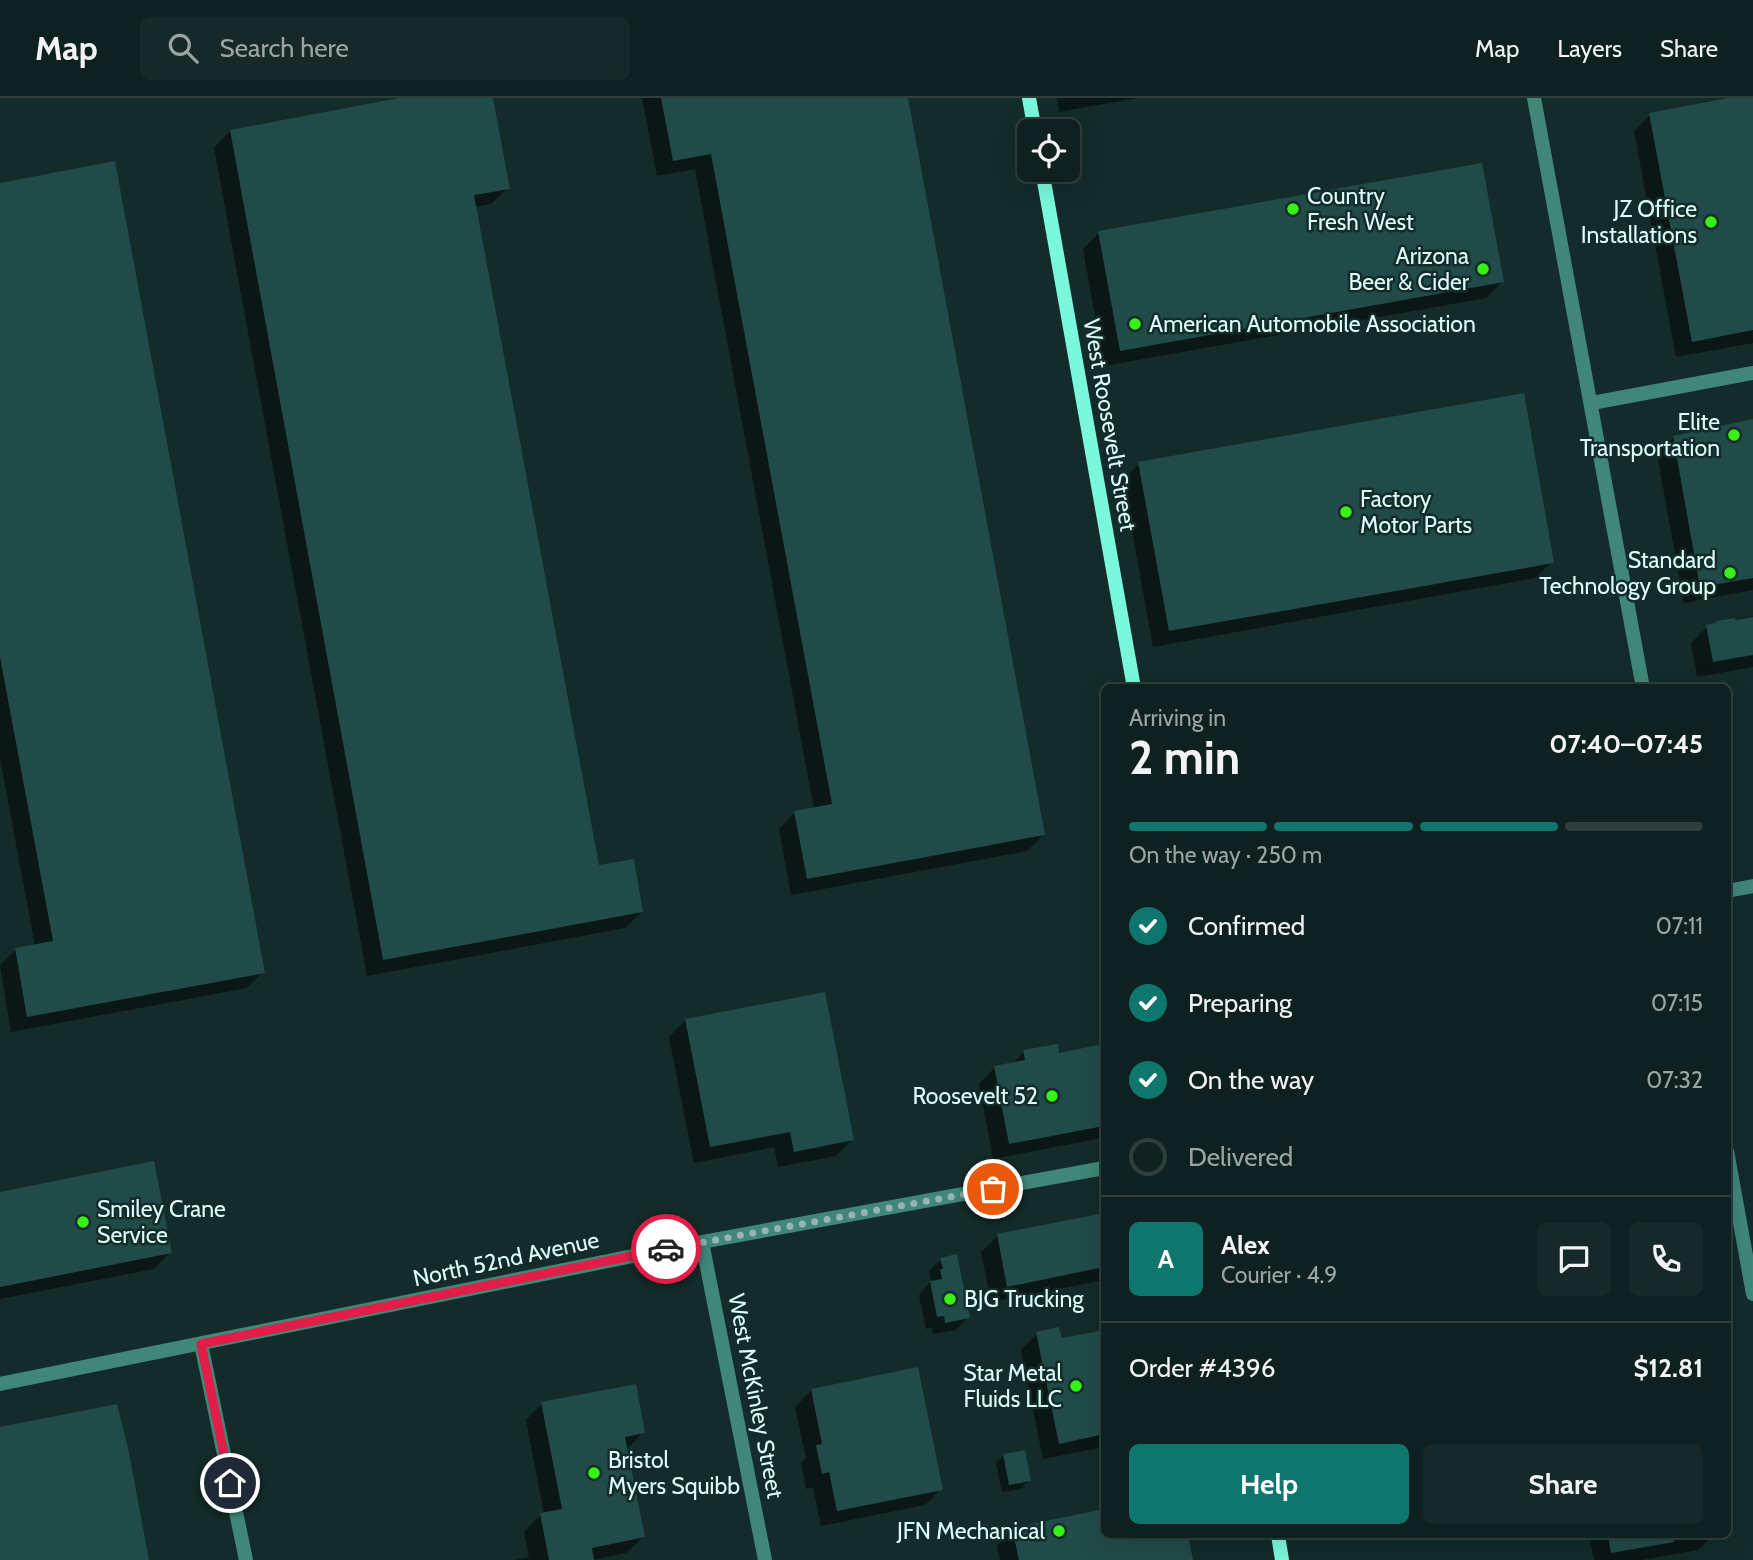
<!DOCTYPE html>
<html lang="en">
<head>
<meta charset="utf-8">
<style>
  :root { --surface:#0e201f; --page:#172828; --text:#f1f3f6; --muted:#9ba3a4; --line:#2e3e3d; --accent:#0f766e }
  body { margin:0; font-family:Cabin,sans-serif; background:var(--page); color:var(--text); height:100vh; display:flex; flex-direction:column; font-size:26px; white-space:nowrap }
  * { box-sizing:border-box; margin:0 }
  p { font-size:23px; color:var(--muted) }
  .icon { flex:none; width:38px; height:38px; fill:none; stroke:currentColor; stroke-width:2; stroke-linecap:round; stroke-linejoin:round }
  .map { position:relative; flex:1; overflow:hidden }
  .details { position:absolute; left:1101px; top:586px; width:630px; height:854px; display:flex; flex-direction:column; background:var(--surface); border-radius:10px; box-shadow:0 7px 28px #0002,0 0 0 2px var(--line) }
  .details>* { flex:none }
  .fabs { position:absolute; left:1017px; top:21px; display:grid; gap:14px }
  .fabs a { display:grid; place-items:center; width:63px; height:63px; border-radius:10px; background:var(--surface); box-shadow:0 7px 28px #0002,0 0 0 2px var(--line); font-size:35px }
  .pin { position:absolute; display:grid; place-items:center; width:60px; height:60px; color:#fff; margin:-30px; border:4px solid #fff; border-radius:50%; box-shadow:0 2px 7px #0007 }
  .courier { position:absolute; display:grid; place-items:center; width:70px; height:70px; margin:-35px; border:5px solid #e11d48; border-radius:50%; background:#fff; color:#222; box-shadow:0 2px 9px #0007 }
  .overview em { font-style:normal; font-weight:800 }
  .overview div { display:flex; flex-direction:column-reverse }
  .overview { display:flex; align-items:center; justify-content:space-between; height:119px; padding:0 28px }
  h1 { font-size:46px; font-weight:800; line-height:52px }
  .bar { display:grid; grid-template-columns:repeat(4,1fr); gap:10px 7px; align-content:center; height:84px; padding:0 28px }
  .bar i { height:9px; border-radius:5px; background:var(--line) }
  .bar .current { background:var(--accent) }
  .bar p { grid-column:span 4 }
  .line { display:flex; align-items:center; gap:18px; padding:0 28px; border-top:2px solid var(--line) }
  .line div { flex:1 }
  .round { display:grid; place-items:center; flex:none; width:74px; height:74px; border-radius:10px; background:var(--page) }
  ol { padding:0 28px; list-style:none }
  li { display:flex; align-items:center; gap:21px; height:77px }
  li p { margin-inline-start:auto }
  li .icon { padding:7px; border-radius:50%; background:var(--accent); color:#fff; stroke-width:4 }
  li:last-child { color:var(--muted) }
  li i { width:38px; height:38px; border:4px solid var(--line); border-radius:50% }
  .cta { display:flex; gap:14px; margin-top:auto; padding:14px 28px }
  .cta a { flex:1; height:80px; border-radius:10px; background:var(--accent); color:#fff; font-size:28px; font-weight:800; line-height:80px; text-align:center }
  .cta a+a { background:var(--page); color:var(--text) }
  header { display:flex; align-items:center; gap:42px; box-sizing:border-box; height:98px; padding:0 35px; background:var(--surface); border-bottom:2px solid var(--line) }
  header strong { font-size:33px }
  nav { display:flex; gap:38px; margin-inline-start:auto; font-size:24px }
  .search { width:490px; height:63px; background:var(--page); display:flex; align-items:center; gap:18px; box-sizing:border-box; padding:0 24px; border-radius:10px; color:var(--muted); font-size:26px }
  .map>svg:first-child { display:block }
  .shadow { fill:#0007 }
  .building { fill:#204b49 }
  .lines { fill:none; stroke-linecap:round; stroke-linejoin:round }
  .street { stroke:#408778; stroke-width:14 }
  .secondary { stroke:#7af8dc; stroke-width:14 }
  .done { stroke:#97b4b0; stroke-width:7; stroke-dasharray:0 12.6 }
  .route { stroke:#e11d48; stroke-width:9 }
  .poi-dot { fill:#36f315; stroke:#132b29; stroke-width:2.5 }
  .labels { text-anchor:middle; stroke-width:5; stroke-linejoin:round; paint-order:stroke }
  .poi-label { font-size:23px; fill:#defdf9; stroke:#132b29; text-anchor:end }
  .street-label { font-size:23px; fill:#defdf9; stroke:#132b29 }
</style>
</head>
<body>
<header>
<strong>Map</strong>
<div class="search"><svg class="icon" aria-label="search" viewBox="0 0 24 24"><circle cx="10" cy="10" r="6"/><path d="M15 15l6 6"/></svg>Search here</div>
<nav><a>Map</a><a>Layers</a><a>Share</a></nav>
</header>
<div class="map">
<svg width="1753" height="1462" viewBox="0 0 1753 1462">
  <rect width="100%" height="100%" fill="#132b29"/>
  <!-- shadow -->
  <g class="shadow">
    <path d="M409,0h82l17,90 -17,16 -16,3 122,660 45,45 -17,16 -258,48 -153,-828 16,-17z"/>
    <path d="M642,0h264l137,737 -16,16 -236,44 -12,-66 16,-17 19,-3 -119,-640 -38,7z"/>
    <path d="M1057,0h80l-78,14z"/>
    <path d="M1738,0h15v245l-77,14 -42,-226 16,-16z"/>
    <path d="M0,87l263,787 -16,16 -236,44 -11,-67 16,-15 19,-4 -35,-188z"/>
    <path d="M1099,135l403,49 -16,16 -382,68 -21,-117z"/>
    <path d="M1753,323v169l-69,13 -27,-149 17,-17z"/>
    <path d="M1139,366l413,98 -17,16 -382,69 -30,-167z"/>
    <path d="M1753,518v51l-56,10 -6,-34 16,-16 7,-1 3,-3z"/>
    <path d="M686,922l166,120 -16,16 -58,11 -4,-20 -80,16 -25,-126z"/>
    <path d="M1101,948l3,16v75l-2,1 -109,21 -14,-75 16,-17 17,-3 12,-12 34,3z"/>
    <path d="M0,1096l170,58 -16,17 -154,30z"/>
    <path d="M1104,1117v65l-113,22 -10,-50 17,-16z"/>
    <path d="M941,1161l27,58 -12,13 -23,4 -1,-7 -6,2 -7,-34 12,-14 -2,-10z"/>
    <path d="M1104,1234v115l-61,12 -22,-109 16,-16 23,6z"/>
    <path d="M812,1292l129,99 -16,16 -104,21 -8,-39 -7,2 -5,-26 5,-5 -11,-51z"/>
    <path d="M542,1306l101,28 -16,17 16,88 -17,16 -34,7h-78l15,-3 -5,-26 17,-16 3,-1 -18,-94z"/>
    <path d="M1004,1357l25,26 -8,8 -19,3 -6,-29z"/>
    <path d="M1104,1413v24h82l5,25h-191l-3,-14 16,-17z"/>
    <path d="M1589,1437h124l-15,15 -56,10h-48z"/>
  </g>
  <!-- building -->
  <g class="building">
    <path d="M399,0h94l17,91 -36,6 125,670 35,-6 9,53 -260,48 -153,-830z"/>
    <path d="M661,0h247l137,737 -238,44 -13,-68 38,-7 -121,-650 -38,7z"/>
    <path d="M1728,0h25v232l-61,12 -43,-229z"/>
    <path d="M115,63l150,812 -238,44 -12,-69 38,-7 -53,-284v-474z"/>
    <path d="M1482,65l22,119 -384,69 -22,-120z"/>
    <path d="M1524,295l30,170 -385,68 -31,-169z"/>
    <path d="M1753,321v159l-53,9 -27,-151z"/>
    <path d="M1753,519v38l-40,7 -7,-37 10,-2v-2l19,-3v2z"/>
    <path d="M825,894l29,148 -60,12 -4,-20 -80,15 -25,-128z"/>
    <path d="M1058,946l1,9 44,-9 1,9v73l-95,18 -15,-78 31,-6 -2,-10z"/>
    <path d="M154,1063l18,92 -172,34v-95z"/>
    <path d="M1104,1115v54l-97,20 -10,-53z"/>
    <path d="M957,1156l13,64 -25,5 -1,-7 -7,1 -7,-36 12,-2 -2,-10h3l-3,-11z"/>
    <path d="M1059,1229l3,11 42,-8v104l-45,10 -23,-112z"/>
    <path d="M918,1269l25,123 -106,21 -8,-39 -7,2 -6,-29 6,-1 -11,-55z"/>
    <path d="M636,1286l9,49 -20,4 20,100 -53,11 2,12h-45l-9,-47 22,-4 -21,-107z"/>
    <path d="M117,1306l11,44 21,112h-149v-133z"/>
    <path d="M1025,1352l6,31 -22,4 -6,-31z"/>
    <path d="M1104,1411v26h84l5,25h-174l-7,-32z"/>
    <path d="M1608,1437h66v7l-63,11z"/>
  </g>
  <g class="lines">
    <!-- street -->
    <g class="street">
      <path d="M1534,0l109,590"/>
      <path d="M1592,305l161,-30"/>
      <path d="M1727,793l26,-5"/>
      <path d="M1727,1053l26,143"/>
      <path d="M702,1144l63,318"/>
      <path d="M201,1246l45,216"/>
      <path d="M0,1286l702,-142 402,-74"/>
    </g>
    <!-- secondary -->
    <g class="secondary">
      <path d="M1029,0l6,33"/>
      <path d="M1042,72l92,518"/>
      <path d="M1278,1437l4,25"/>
    </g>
  </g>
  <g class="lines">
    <!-- done -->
    <path class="done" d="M666,1151l327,-60"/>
    <!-- route -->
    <path class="route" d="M230,1385l-29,-139 465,-95"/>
  </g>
  <!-- markers -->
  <g class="poi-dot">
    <circle cx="1293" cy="111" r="7"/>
    <circle cx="1711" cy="124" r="7"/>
    <circle cx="1483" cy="171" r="7"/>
    <circle cx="1135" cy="226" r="7"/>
    <circle cx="1734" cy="337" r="7"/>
    <circle cx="1346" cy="414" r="7"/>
    <circle cx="1730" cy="475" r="7"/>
    <circle cx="1052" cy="998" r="7"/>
    <circle cx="83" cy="1124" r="7"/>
    <circle cx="950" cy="1201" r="7"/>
    <circle cx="1076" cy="1288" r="7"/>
    <circle cx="594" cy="1375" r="7"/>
    <circle cx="1059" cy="1433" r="7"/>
  </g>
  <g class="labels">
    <!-- poi labels -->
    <g class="poi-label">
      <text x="1307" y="106" text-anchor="start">Country<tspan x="1307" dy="26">Fresh West</tspan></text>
      <text x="1697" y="119">JZ Office<tspan x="1697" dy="26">Installations</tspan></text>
      <text x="1469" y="166">Arizona<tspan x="1469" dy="26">Beer &amp; Cider</tspan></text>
      <text x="1149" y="234" text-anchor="start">American Automobile Association</text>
      <text x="1720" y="332">Elite<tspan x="1720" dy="26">Transportation</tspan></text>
      <text x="1360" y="409" text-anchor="start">Factory<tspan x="1360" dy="26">Motor Parts</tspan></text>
      <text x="1716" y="470">Standard<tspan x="1716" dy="26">Technology Group</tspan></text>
      <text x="1038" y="1006">Roosevelt 52</text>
      <text x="97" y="1119" text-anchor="start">Smiley Crane<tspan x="97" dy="26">Service</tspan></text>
      <text x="964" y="1209" text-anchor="start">BJG Trucking</text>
      <text x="1062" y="1283">Star Metal<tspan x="1062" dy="26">Fluids LLC</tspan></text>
      <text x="608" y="1370" text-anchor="start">Bristol<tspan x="608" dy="26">Myers Squibb</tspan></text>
      <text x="1045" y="1441">JFN Mechanical</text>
    </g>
    <!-- street labels -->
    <g class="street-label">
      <text transform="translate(1110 327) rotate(80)" y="8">West Roosevelt Street</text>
      <text transform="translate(506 1161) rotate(-12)" y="8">North 52nd Avenue</text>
      <text transform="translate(756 1298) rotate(79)" y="8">West McKinley Street</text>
    </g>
  </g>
</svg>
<div class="fabs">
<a><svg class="icon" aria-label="locate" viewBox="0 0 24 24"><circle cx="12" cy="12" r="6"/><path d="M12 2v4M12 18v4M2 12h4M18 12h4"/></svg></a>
</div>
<div class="pin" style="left:993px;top:1091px;background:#ea580c"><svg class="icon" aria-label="bag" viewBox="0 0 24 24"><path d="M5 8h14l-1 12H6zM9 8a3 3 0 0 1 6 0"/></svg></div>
<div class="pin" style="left:230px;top:1385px;background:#1f2937"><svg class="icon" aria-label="home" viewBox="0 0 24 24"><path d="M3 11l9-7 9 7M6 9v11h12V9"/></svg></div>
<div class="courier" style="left:666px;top:1151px"><svg class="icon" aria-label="car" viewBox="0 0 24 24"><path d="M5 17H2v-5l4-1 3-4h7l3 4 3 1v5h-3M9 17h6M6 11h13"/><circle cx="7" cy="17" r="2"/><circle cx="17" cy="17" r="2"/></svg></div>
<section class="details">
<div class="overview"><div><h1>2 min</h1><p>Arriving in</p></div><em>07:40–07:45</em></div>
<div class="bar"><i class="current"></i><i class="current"></i><i class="current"></i><i></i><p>On the way · 250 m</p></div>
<ol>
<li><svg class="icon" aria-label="check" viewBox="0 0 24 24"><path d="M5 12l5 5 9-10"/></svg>Confirmed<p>07:11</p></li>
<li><svg class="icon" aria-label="check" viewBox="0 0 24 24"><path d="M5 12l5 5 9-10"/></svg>Preparing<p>07:15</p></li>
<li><svg class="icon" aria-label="check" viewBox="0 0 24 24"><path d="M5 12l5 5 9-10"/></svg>On the way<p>07:32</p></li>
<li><i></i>Delivered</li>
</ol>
<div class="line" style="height:126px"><b class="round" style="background:var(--accent);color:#fff">A</b><div><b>Alex</b><p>Courier · 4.9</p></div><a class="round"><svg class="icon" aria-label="chat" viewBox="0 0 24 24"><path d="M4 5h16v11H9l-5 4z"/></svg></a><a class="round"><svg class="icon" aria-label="phone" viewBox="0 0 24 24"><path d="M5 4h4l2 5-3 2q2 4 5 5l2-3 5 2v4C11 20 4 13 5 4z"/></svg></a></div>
<div class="line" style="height:91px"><div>Order #4396</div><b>$12.81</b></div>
<div class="cta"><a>Help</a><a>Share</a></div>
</section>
</div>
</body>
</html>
